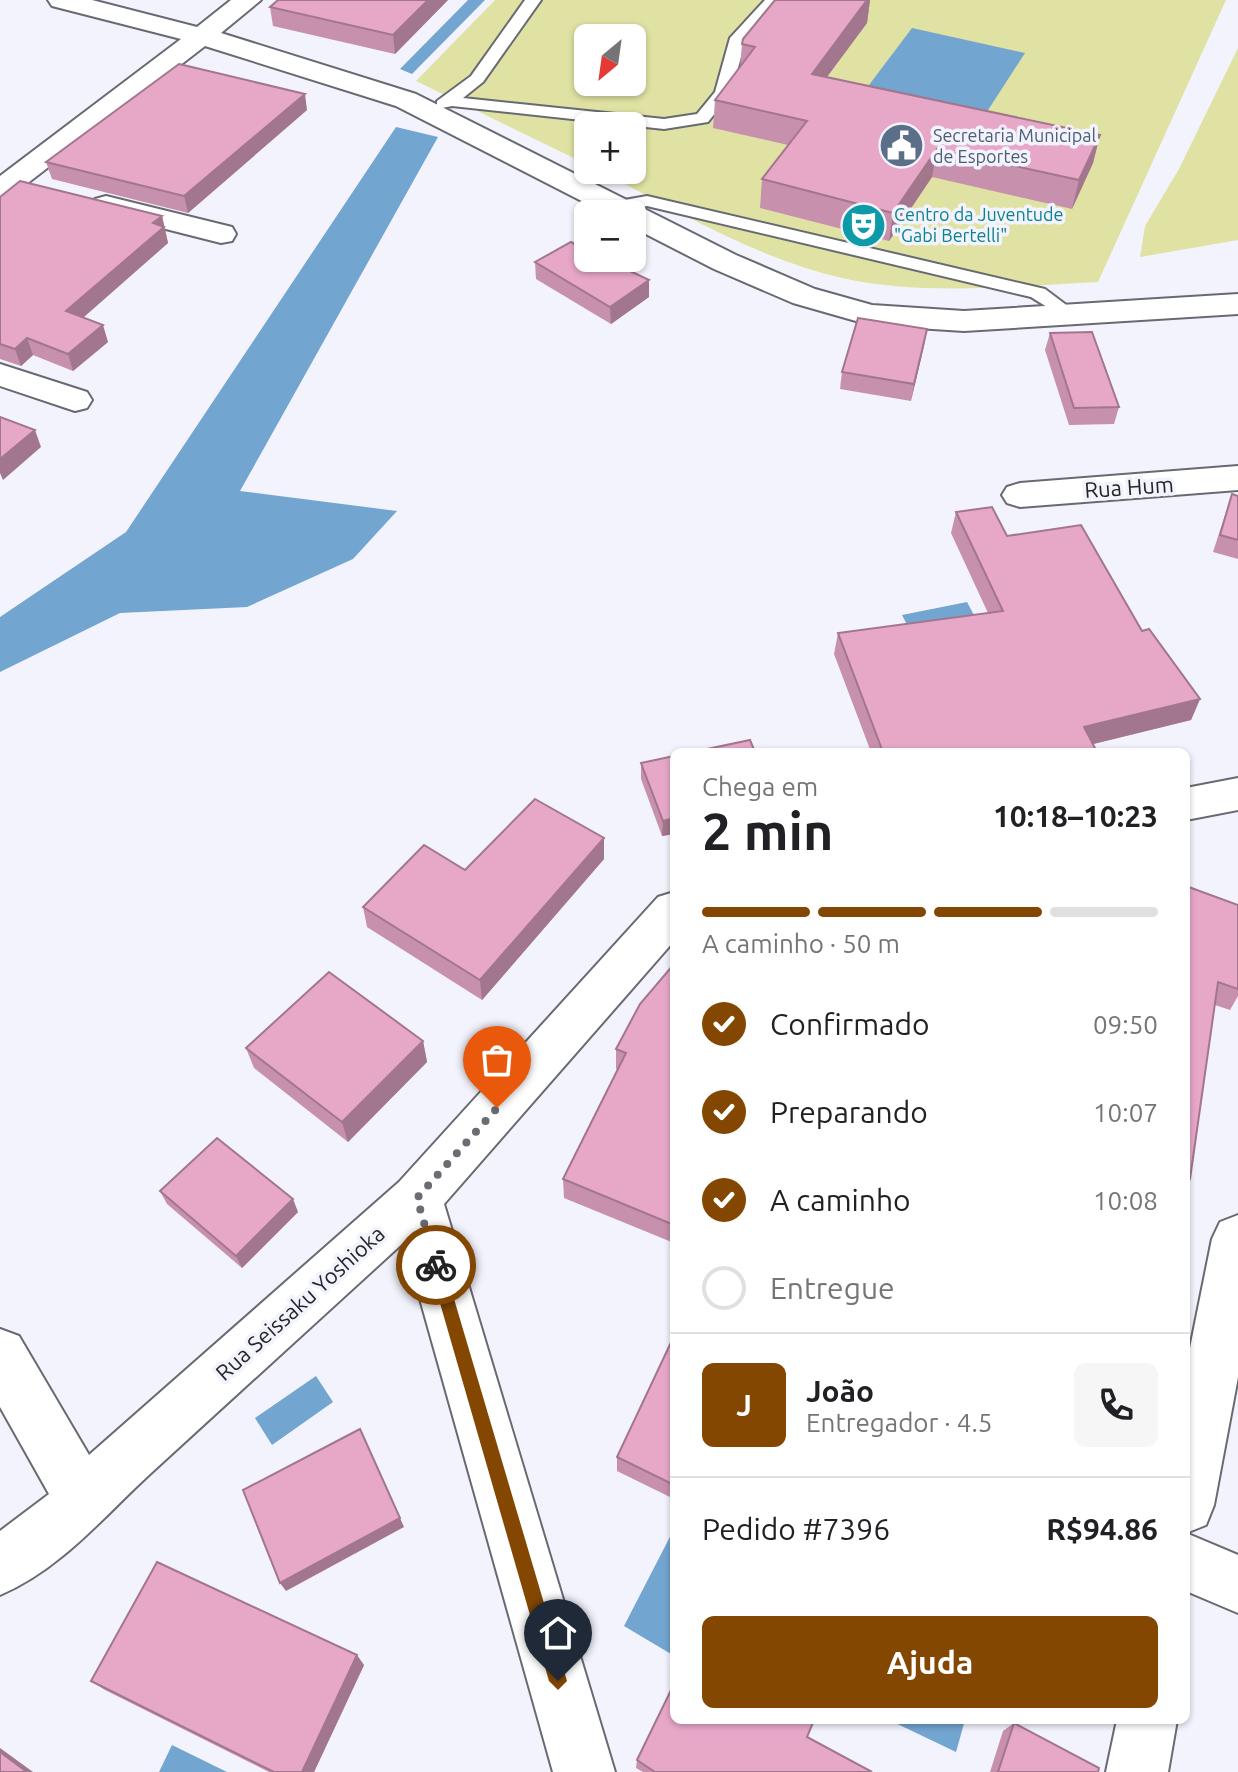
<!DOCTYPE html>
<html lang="pt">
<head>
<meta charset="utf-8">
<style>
  :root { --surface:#fff; --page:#f6f6f6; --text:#202124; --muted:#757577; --line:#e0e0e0; --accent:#834702 }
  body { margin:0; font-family:Ubuntu,sans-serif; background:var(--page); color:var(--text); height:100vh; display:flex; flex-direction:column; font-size:30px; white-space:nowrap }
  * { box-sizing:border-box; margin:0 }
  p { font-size:26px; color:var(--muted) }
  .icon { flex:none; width:44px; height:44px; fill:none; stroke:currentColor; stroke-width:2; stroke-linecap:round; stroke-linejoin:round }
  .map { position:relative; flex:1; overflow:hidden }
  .panel { position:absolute; left:670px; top:748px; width:520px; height:976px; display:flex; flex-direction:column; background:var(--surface); border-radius:12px; box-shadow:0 2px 6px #0004 }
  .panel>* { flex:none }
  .needle { width:52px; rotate:209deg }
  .controls { position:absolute; left:574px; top:24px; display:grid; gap:16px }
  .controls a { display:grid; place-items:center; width:72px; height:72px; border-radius:12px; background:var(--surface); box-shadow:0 2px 6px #0004; font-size:40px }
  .pin { position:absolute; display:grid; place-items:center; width:68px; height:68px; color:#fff; margin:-82px -34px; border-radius:50% 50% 50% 0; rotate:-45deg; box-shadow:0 0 8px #0007 }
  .pin .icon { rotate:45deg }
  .courier { position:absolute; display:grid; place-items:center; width:80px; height:80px; margin:-40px; border:6px solid #834702; border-radius:50%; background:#fff; color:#222; box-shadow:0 2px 10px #0007 }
  .overview em { font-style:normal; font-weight:700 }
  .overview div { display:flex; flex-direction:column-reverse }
  .overview { display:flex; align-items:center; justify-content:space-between; height:136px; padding:0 32px }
  h1 { font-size:52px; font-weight:700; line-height:60px }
  .bar { display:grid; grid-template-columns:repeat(4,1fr); gap:12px 8px; align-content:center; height:96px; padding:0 32px }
  .bar i { height:10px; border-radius:6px; background:var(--line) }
  .bar .selected { background:var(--accent) }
  .bar p { grid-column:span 4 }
  .line { display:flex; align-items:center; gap:20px; padding:0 32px; border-top:2px solid var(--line) }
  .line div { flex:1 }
  .round { display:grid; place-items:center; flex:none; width:84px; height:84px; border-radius:12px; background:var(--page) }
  ol { padding:0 32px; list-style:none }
  li { display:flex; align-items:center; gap:24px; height:88px }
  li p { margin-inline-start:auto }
  li .icon { padding:8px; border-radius:50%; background:var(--accent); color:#fff; stroke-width:4 }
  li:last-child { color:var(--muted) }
  li i { width:44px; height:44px; border:4px solid var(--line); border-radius:50% }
  .cta { display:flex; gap:16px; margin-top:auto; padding:16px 32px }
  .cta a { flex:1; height:92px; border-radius:12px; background:var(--accent); color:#fff; font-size:32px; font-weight:700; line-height:92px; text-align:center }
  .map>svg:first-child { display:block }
  .green { fill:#e0e2a3; fill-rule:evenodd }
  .water { fill:#73a5d1 }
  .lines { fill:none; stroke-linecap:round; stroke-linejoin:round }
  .service-casing { stroke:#686a71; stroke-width:4 }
  .minor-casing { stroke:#686a71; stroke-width:4 }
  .service { fill:#fff; fill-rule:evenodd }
  .minor { fill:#fff; fill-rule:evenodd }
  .wall { fill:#c790ac }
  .shaded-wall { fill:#a2768c }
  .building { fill:#e7a8c8; stroke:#a2768c; stroke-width:2 }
  .route { fill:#834702 }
  .done { stroke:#6c6d72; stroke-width:8; stroke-dasharray:0 14.4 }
  .labels { text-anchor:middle; stroke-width:7; stroke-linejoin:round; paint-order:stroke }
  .far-service-label { font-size:18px; fill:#4e5e75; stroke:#f2f3fc; text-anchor:start }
  .far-culture-label { font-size:18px; fill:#0d838f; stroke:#f2f3fc; text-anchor:start }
  .street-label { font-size:22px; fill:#242528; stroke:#f2f3fc }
</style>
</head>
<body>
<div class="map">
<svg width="1238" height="1772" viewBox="0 0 1238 1772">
  <rect width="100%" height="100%" fill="#f2f3fc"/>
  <!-- green -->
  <g class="green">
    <path d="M495,0h731l-128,282c-80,4 -177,14 -256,-4 -87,-20 -166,-68 -244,-108h34v-44h-44v39l-172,-84zM588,38h44v44h-44z"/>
    <path d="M1238,48v192l-98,17 5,-31 34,-57z"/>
  </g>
  <!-- water -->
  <g class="water">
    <path d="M468,0h17l-73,74 -12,-5z"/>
    <path d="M912,28l113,25 -44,68 -118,-28z"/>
    <path d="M396,127l42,10 -198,354 157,20 -44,48 -106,48 -127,6 -120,59v-55l126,-85z"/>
    <path d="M967,602l15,28 -66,12 -14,-27z"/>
    <path d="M316,1376l17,26 -61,43 -17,-27z"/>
    <path d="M674,1529v120l-3,5 -47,-28z"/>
    <path d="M889,1720h76l-9,32z"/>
    <path d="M172,1745l55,27h-68z"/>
  </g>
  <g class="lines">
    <defs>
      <g id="service">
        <path d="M525,0h16l-58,82 -20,16 201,21 33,-5 18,-22 15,-54 35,-38h16l-35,39 -15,54 -23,29 -44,7 -212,-23 -15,3v-8l34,-25z"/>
        <path d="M647,196l398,93 36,27 -10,6 -40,-25 -384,-91 -28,5 -9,-5 3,-4z"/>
      </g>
      <g id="minor">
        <path d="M48,0h44l105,27 34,-27h30l-40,33 195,61 320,161 79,34 57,16 92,6 274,-17v20l-274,17 -94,-6 -77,-22 -79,-34 -82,-42v-13h-25l-211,-108 -191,-60 -194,150 -11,3v-23l181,-137 -129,-33z"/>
        <path d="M106,196l126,31 4,7 -4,7 -11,2 -126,-32 -4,-6 4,-6z"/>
        <path d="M0,364l87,28 5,8 -5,8 -12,3 -75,-25z"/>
        <path d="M1238,466v24l-218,17 -13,-4 -5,-8 5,-8 13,-4z"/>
        <path d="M1238,778v32l-52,10v-32z"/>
        <path d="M674,892v49l-230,263 171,568h-62l-149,-530c-84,77 -169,154 -253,231 -48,44 -90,96 -151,122v-64l49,-37 -49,-87v-78l19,7 70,119 310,-273 259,-285z"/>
        <path d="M1238,1215v162l-24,128 -8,20 -20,8 52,22v58l-52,-22v-223l26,-129 8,-17z"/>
        <path d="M1117,1720h60l-9,52h-62z"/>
      </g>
    </defs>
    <!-- service casing -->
    <use href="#service" class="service-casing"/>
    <!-- minor casing -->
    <use href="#minor" class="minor-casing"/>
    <!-- service -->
    <use href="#service" class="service"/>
    <!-- minor -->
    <use href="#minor" class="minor"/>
  </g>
  <!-- wall -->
  <g class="wall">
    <path d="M278,0h170l-53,54 -122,-28 -3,-19z"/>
    <path d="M775,0h95l-3,23 -40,54 273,58 -7,28 -21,46 -140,-32 -43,64 -129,-33 2,-29 26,-34 -75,-17 2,-28 25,-33 2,-23z"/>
    <path d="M307,110l-119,103 -136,-34 -6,-17z"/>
    <path d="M0,197l162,19 6,27 -85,75 25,24 -35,29 -40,-16 -12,11 -21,-7z"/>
    <path d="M535,262l114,18v17l-38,27 -75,-45z"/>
    <path d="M927,329l-16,72 -71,-12 2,-17z"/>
    <path d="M1050,333l69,74 -5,17 -45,1 -24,-75z"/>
    <path d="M1232,494l6,2v63l-25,-7z"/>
    <path d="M956,512l51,24 135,95 58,68 -9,21 -98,24 4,8h-226l-37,-98 4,-21 150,-20 -37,-80z"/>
    <path d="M674,756v78l-12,2 -21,-57v-16z"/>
    <path d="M604,859l-122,141 -115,-73 -4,-20 102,-37z"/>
    <path d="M1186,886l52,19v91l-8,14 -15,-5 -25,174 -4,6z"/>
    <path d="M674,964v279l-110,-45 -1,-19 55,-109 -2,-1v-20z"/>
    <path d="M423,1041l4,21 -79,80 -94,-74 -8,-20z"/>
    <path d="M160,1191l138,21 -56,56 -75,-64z"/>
    <path d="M674,1336v163l-57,-28v-14z"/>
    <path d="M364,1665l-50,107h-45l-164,-82 -14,-9z"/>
    <path d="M1014,1723l84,49h-108l13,-41z"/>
    <path d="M807,1737l65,35h-229l-7,-4 1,-8z"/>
  </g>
  <!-- shaded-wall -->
  <g class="shaded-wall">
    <path d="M428,0h20l-53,54 -2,-19z"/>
    <path d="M867,0h3l-3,23 -58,78 3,-27z"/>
    <path d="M305,94l2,16 -119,103 -4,-17z"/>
    <path d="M1100,135l-7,28 -21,46 7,-29z"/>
    <path d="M937,149l-5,28 -43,64 4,-28z"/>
    <path d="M162,216l6,27 -97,85 -5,-17z"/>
    <path d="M649,280v17l-38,27 -1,-17z"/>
    <path d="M103,325l5,17 -35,29 -5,-17z"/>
    <path d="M927,329l-3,17 -13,55 3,-17z"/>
    <path d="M27,338l6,17 -12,11 -6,-17z"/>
    <path d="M35,430l6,17 -38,33 -3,-7v-14z"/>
    <path d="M1200,699l-9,21 -114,28 7,-21z"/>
    <path d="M674,818v16l-12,2 1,-15z"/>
    <path d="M604,838v21l-122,141 -2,-20z"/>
    <path d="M423,1041l4,21 -79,80 -6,-20z"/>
    <path d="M293,1199l5,13 -56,56 -6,-12z"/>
    <path d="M400,1518l4,9 -118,64 -6,-8z"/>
    <path d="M357,1655l7,10 -50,107h-12z"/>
    <path d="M0,1748l33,24h-6l-27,-20z"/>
  </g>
  <!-- building -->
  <g class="building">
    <path d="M278,0h150l-35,35 -123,-28z"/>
    <path d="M775,0h92l-55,74 288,61 -21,45 -142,-31 -44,64 -131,-34 45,-58 -92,-21 40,-53 -13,-3 1,-5z"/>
    <path d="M179,64l126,30 -121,102 -138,-34z"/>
    <path d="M20,181l142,35 -9,7 11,4 -98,84 37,14 -35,29 -41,-16 -12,11 -15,-5v-147z"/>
    <path d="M571,242l17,9v7h15l46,22 -39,27 -75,-45z"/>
    <path d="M858,318l69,11 -13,55 -72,-12z"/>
    <path d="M1092,332l27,75 -45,1 -24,-75z"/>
    <path d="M0,417l35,13 -35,29z"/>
    <path d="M1232,494l6,2v44l-18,-5z"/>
    <path d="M992,507l15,29 74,-11 61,106 7,-2 51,70 -116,28 13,25h-214l-45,-119 165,-22 -47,-99z"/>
    <path d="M750,740l5,12h-62z"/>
    <path d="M674,756v62l-11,3 -22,-58z"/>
    <path d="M535,799l69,39 -124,142 -117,-73 61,-62 41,25z"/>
    <path d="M1186,886l52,19v84l-20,-7 -28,197 -4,-2z"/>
    <path d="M674,964v261l-111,-46 63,-126 -10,-4 24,-45z"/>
    <path d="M329,972l94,69 -81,81 -96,-74z"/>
    <path d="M217,1138l76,61 -57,57 -76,-65z"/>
    <path d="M674,1336v149l-57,-28z"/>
    <path d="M360,1429l40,89 -120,65 -37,-93z"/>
    <path d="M157,1562l200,93 -55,117h-28l-183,-91z"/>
    <path d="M674,1684v36h140l-7,17 65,35h-217l-18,-12z"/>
    <path d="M1014,1723l85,45 -1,4h-100z"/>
    <path d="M0,1752l27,20h-27z"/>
  </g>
  <!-- route -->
  <path class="route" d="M436,1257l8,8 123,416 -9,9 -9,-9 -120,-416z"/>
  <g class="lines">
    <!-- done -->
    <path class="done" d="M436,1265l-19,-67 80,-90"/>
  </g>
  <!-- icons -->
  <defs>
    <symbol id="civic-disc" viewBox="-11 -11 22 22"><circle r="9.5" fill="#5c6f8a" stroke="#f2f3fc"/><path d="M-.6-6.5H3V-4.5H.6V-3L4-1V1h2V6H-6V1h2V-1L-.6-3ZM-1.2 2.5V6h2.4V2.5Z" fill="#fff"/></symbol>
    <symbol id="theatre-disc" viewBox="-11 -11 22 22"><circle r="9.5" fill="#0f9aa8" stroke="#f2f3fc"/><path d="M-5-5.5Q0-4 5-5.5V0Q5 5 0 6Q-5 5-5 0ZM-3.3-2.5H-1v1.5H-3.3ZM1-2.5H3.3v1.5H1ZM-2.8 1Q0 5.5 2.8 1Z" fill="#fff"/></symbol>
  </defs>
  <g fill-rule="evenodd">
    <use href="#civic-disc" x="876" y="120" width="51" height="51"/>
    <use href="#theatre-disc" x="838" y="200" width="51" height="51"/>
  </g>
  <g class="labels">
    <!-- far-service labels -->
    <g class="far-service-label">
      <text x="933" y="142">Secretaria Municipal<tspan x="933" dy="21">de Esportes</tspan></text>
    </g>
    <!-- far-culture labels -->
    <g class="far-culture-label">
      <text x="894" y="221">Centro da Juventude<tspan x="894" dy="21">"Gabi Bertelli"</tspan></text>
    </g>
    <!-- street labels -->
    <g class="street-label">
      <text transform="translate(1129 487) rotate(-4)" y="8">Rua Hum</text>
      <text transform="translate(300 1303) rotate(-42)" y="8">Rua Seissaku Yoshioka</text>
    </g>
  </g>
</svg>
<div class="controls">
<a><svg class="needle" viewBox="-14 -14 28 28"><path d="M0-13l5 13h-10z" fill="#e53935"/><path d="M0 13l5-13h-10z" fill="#757577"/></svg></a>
<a>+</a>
<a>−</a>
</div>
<div class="pin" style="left:497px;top:1108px;background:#ea580c"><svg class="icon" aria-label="bag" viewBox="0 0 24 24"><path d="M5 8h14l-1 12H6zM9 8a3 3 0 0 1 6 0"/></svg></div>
<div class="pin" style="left:558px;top:1681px;background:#1f2937"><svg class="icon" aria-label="home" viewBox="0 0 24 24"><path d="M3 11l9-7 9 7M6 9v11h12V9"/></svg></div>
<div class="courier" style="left:436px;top:1265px"><svg class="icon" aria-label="bike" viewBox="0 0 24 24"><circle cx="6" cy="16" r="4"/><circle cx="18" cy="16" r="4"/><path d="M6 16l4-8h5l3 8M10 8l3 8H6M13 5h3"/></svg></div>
<section class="panel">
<div class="overview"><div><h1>2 min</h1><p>Chega em</p></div><em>10:18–10:23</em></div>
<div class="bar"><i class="selected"></i><i class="selected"></i><i class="selected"></i><i></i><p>A caminho · 50 m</p></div>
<ol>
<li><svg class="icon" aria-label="check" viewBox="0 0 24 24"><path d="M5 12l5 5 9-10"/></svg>Confirmado<p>09:50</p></li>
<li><svg class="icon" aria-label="check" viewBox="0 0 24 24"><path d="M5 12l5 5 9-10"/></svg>Preparando<p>10:07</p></li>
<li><svg class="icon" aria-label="check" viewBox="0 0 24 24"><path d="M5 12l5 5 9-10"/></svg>A caminho<p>10:08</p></li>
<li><i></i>Entregue</li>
</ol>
<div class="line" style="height:144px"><b class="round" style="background:var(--accent);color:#fff">J</b><div><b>João</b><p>Entregador · 4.5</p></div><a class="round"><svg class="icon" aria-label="phone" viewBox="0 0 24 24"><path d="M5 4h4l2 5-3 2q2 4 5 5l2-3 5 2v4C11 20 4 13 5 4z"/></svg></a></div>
<div class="line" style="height:104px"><div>Pedido #7396</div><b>R$94.86</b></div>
<div class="cta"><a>Ajuda</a></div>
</section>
</div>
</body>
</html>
